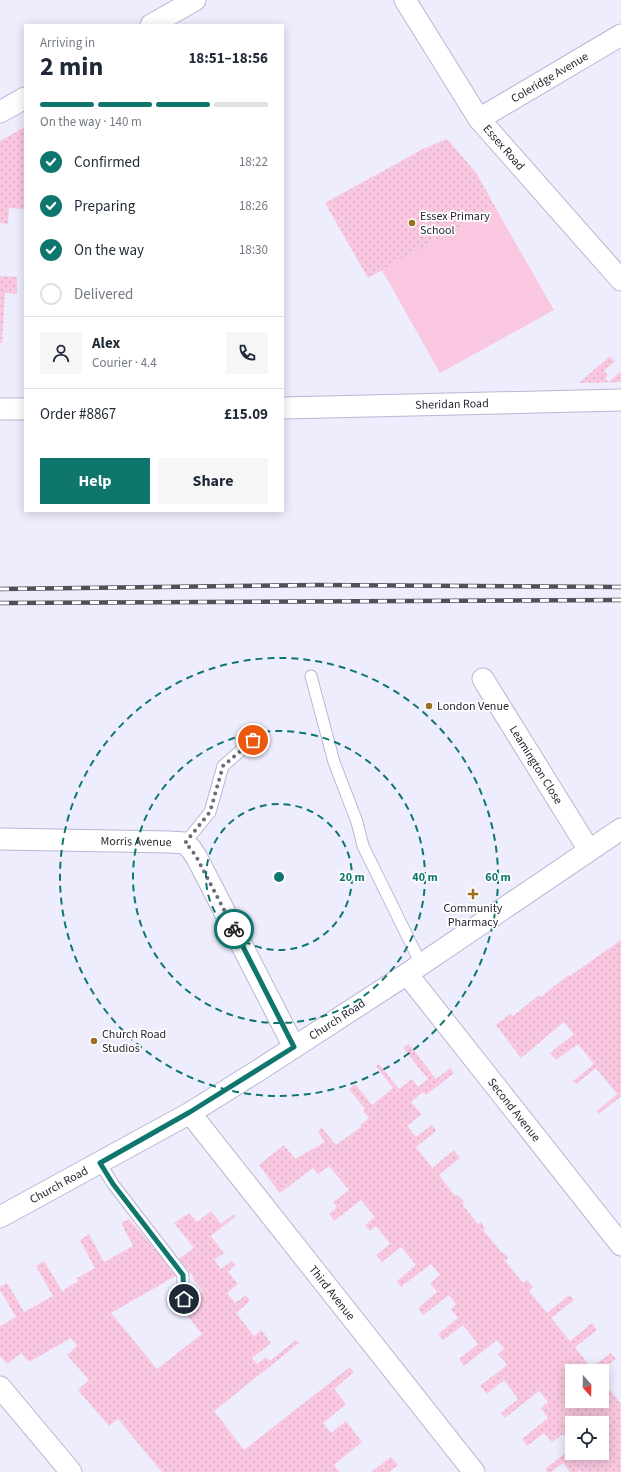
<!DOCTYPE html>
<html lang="en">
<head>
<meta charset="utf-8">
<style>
  :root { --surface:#fff; --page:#f6f6f7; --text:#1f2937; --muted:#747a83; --line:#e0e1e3; --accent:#0f766e }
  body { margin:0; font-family:"Source Sans 3",sans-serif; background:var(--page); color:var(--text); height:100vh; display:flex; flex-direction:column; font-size:15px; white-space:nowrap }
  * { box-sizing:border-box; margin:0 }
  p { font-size:13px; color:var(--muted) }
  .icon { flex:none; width:22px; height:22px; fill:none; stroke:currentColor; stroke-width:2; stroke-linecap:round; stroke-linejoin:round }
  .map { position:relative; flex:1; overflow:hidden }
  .side { position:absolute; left:24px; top:24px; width:260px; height:488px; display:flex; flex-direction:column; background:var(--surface); border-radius:0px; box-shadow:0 2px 10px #0003 }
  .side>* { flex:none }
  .needle { width:26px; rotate:160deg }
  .fabs { position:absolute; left:565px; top:1364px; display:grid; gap:8px }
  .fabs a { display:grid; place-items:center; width:44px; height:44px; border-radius:0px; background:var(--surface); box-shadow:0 2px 10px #0003; font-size:20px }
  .pin { position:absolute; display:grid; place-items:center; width:34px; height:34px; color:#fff; margin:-17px; border:2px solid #fff; border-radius:50%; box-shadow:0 1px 4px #0007 }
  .courier { position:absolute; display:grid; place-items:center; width:40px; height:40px; margin:-20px; border:3px solid #0f766e; border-radius:50%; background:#fff; color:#222; box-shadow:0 1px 5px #0007 }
  .summary em { font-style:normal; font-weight:700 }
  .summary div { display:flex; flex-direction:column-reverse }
  .summary { display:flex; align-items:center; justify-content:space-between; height:68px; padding:0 16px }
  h1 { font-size:26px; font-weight:700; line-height:30px }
  .bar { display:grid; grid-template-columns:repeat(4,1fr); gap:6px 4px; align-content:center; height:48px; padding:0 16px }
  .bar i { height:5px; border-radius:3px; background:var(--line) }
  .bar .active { background:var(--accent) }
  .bar p { grid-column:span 4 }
  .line { display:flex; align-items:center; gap:10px; padding:0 16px; border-top:1px solid var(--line) }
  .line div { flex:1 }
  .round { display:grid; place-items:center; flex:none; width:42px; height:42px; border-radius:0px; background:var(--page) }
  ol { padding:0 16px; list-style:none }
  li { display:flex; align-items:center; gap:12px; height:44px }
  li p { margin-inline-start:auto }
  li .icon { padding:4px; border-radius:50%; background:var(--accent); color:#fff; stroke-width:4 }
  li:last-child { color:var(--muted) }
  li i { width:22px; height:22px; border:2px solid var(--line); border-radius:50% }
  .cta { display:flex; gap:8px; margin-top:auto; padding:8px 16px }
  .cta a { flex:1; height:46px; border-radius:0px; background:var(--accent); color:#fff; font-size:16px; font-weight:700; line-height:46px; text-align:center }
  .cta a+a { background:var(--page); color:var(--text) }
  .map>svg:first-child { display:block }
  .green { fill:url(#green-dots) }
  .pitch { fill:#f9c7df }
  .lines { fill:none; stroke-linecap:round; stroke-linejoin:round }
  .service-casing { stroke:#b8b7d3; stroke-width:13 }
  .minor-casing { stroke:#b8b7d3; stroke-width:23 }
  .service { stroke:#fff; stroke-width:11 }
  .minor { stroke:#fff; stroke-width:21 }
  .rail-casing { stroke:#50505c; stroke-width:4.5 }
  .rail { stroke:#fff; stroke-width:3; stroke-dasharray:9; stroke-linecap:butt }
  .done { stroke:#6c6c79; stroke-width:4; stroke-dasharray:0 7.2 }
  .route { stroke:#0f766e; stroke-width:5 }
  .ring { fill:none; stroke:#0f766e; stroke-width:2; stroke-dasharray:7 5 }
  .poi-dot { fill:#9b6f1e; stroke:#fff; stroke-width:1.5 }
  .labels { text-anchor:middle; stroke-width:3.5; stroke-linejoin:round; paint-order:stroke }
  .street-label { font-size:12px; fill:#262631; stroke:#fff }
  .poi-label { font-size:12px; fill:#262631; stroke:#fff; text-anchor:start }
  .centre { fill:#0f766e; stroke:#fff; stroke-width:2 }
  .ring-label { font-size:12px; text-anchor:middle; font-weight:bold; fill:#0f766e; stroke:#fff; stroke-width:3.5; stroke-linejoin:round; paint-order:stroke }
</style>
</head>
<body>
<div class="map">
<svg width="621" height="1472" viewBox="0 0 621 1472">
  <defs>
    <pattern id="green-dots" width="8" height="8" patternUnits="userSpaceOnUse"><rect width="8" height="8" fill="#f9c7df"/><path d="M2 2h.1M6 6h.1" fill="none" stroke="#d5abc0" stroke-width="1.8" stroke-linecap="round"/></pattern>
  </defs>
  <rect width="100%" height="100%" fill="#ededfe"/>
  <!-- green -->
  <g class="green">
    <path d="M25,127v82l-16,-1 -1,16 -8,-1v-82z"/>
    <path d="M447,139l30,35 18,33 -127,71 -43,-75 98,-54z"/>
    <path d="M0,276l17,1v17l-12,-1 -3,50h-2z"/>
    <path d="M610,356l5,5 -11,10 4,5 -3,2 4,4 12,-11v11l-42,1z"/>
    <path d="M621,940v158l-1,-1 -21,17 -2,-3 20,-17 -21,-26 -20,16 -3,-3 21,-17 -16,-20 -22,16 -6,-7 24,-19 -10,-12 -43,36 -25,-33 14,-11 3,2 26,-21 2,2 27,-22 2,1z"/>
    <path d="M409,1044l27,35 14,-11 4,5 -28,22 -3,-3 -12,10 11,12 -15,12 9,11 16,-12 4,6 -20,16 16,21 22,-18 6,8 -21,17 16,21 3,-1 6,7 -2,2 16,20 3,-2 4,7 -2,1 19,23h2l4,5 -3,3 18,22 4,-3 6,7 -4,4 18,22 22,-18 5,5 -23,18 19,23 22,-18 5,7 -22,17 16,21 20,-15 5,6 -16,12h-28v30h30v-21l19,24v68h-40l-1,-2 -2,2h-8l-7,-9 -12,9h-4l-2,-3 27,-21v5h30v-30h-30v22l-9,-11 -11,8 -8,-9 -17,13 -5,-7 26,-21 -7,-10 7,-6 -9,-11 -34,27 -4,-5 17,-14 -14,-19 -17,14 -7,-8 27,-21 -9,-11 6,-5 -7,-9 -33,26 -5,-7 19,-15 -15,-19 -20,15 -5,-6 20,-16 -7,-9 5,-5 -7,-9 -26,20 -5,-7 19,-16 -7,-9 10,-8 -9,-11 -30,23 -4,-6 19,-16 -15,-18 -19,15 -6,-7 14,-11 -14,-18 -6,5 -5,-6 10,-8 -14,-17 -27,21 -5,-7 8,-7 -4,-5 16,-12 -20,-24 -11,8 -5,-6 -33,25 -21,-28 25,-20 11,14 30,-17 -7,-10 4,-4 14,17 25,-18 -1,-2 9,-7 -6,-7 2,-2 -16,-20 6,-5 17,21 21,-17 -17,-22 3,-2 20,25 13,-10 6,8 10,-8 -25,-31z"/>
    <path d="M211,1211l10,13 13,-10 2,2 -25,20 13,17 -10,7 7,9 11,-8 3,4 -7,7 10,12 -11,9 8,10 11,-8 4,6 -14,12 18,23 7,-6 10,13 -19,15 5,6 9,-7 4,4 26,-21 3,3 -85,68 30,39 106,-83 4,5 -20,17 12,15 -23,19 8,10 15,-12 16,21 -28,23 6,7h-178l-44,-53 -9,7 -31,-36 11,-10 -22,-25 10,-9 -6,-8 -42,24 -8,-9 -14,11 -7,-8v-30l16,-9 -16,-27v-3l7,-4 17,29 29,-16 -17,-30 8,-5 18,30 16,-10 -1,-3 18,-10 -15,-28 9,-6 15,28 29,-16 -12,-23 8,-4 48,56 -66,38 46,56 45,-35 -20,-25 21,-18 -11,-13 2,-1 -15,-18 15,-11 -20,-25 15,-10 8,9z"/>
    <path d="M391,1457l7,8 -9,7h-18z"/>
  </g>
  <!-- pitch -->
  <path class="pitch" d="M495,207l59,103 -114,63 -58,-103z"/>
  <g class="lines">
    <defs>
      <g id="service">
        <path d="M311,676l23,86 23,60 6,24 58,118"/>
        <path d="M185,843l25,-31 13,-46 30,-26"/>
        <path d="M100,1163l13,21 70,91v24"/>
      </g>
      <g id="minor">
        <path id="s1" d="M405,0l74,119 142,161"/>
        <path d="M151,25l44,-25"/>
        <path d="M0,112l25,-14"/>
        <path id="s2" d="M479,119l142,-84"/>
        <path id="s3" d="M283,408l338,-8"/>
        <path d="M0,409h25"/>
        <path id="s4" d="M483,679l106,171"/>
        <path id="s5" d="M0,839l169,3 16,1 6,6 6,9 97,189"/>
        <path id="s6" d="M407,974l214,271"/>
        <path id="s7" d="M190,1113l284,359"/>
        <path id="s8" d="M0,1217l190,-104 66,-41 151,-98 214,-145"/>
        <path d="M0,1387l71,85"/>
      </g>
    </defs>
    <!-- service casing -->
    <use href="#service" class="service-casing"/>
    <!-- minor casing -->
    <use href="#minor" class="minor-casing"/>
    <!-- service -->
    <use href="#service" class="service"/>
    <!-- minor -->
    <use href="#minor" class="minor"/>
    <defs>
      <g id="rail">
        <path d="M0,589l318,-4 303,2"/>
        <path d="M0,603l621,-3"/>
      </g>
    </defs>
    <!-- rail casing -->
    <use href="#rail" class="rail-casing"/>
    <!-- rail -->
    <use href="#rail" class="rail"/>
  </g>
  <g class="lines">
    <!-- done -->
    <path class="done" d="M234,929l-37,-71 -6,-9 -6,-6 25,-31 13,-46 30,-26"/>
    <!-- route -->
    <path class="route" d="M184,1299l-1,-24 -70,-91 -13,-21 90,-51 104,-65 -60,-118"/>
  </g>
  <!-- distance rings -->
  <g class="ring">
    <circle cx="279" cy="877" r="73"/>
    <circle cx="279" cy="877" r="146"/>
    <circle cx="279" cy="877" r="219"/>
  </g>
  <!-- markers -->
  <g class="poi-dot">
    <circle cx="412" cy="223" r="4"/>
    <circle cx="429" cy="706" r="4"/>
    <path d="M471 888h4v4h4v4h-4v4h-4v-4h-4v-4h4z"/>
    <circle cx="94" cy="1041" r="4"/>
  </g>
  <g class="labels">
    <!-- street labels -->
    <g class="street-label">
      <text dy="4" stroke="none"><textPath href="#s2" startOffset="82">Coleridge Avenue</textPath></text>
      <text dy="4" stroke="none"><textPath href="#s1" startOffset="178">Essex Road</textPath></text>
      <text dy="4" stroke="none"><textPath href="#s3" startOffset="169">Sheridan Road</textPath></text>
      <text dy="4" stroke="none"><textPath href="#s4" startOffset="101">Leamington Close</textPath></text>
      <text dy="4" stroke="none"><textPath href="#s5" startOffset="136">Morris Avenue</textPath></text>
      <text dy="4" stroke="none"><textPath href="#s8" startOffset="391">Church Road</textPath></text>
      <text dy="4" stroke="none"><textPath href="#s6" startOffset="173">Second Avenue</textPath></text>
      <text dy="4" stroke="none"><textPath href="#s8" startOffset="67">Church Road</textPath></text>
      <text dy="4" stroke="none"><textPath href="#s7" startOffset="229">Third Avenue</textPath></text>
    </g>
    <!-- poi labels -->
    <g class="poi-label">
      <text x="420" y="220">Essex Primary<tspan x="420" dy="14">School</tspan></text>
      <text x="437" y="710">London Venue</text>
      <text x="473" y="912" text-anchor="middle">Community<tspan x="473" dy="14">Pharmacy</tspan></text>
      <text x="102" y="1038">Church Road<tspan x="102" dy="14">Studios</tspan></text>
    </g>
  </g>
  <circle cx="279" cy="877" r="6" class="centre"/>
  <g class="ring-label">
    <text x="352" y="881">20 m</text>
    <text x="425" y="881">40 m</text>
    <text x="498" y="881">60 m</text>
  </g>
</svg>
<div class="fabs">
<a><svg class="needle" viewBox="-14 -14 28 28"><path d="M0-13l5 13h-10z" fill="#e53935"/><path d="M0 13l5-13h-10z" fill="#747a83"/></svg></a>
<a><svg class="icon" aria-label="locate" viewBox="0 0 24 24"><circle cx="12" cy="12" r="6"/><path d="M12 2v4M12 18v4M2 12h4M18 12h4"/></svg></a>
</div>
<div class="pin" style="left:253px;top:740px;background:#ea580c"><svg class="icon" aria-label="bag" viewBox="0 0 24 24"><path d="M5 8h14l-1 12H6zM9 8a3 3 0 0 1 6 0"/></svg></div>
<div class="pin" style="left:184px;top:1299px;background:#1f2937"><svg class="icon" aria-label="home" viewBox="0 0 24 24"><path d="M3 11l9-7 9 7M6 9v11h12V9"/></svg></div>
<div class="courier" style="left:234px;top:929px"><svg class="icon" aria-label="bike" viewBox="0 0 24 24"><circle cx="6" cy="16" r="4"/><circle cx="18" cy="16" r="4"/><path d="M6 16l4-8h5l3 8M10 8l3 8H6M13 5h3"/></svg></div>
<section class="side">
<div class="summary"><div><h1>2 min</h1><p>Arriving in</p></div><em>18:51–18:56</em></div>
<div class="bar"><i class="active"></i><i class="active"></i><i class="active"></i><i></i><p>On the way · 140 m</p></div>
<ol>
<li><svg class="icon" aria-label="check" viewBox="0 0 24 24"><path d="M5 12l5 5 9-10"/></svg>Confirmed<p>18:22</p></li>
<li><svg class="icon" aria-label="check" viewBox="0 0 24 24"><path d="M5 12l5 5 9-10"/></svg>Preparing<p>18:26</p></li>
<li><svg class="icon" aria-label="check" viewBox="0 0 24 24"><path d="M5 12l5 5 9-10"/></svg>On the way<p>18:30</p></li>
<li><i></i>Delivered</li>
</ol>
<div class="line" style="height:72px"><a class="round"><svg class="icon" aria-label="person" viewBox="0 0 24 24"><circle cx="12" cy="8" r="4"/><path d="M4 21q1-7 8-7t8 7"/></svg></a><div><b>Alex</b><p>Courier · 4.4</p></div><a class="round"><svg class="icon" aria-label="phone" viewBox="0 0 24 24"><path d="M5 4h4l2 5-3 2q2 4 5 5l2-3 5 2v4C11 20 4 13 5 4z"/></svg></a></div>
<div class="line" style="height:52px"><div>Order #8867</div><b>£15.09</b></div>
<div class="cta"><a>Help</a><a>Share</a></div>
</section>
</div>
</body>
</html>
